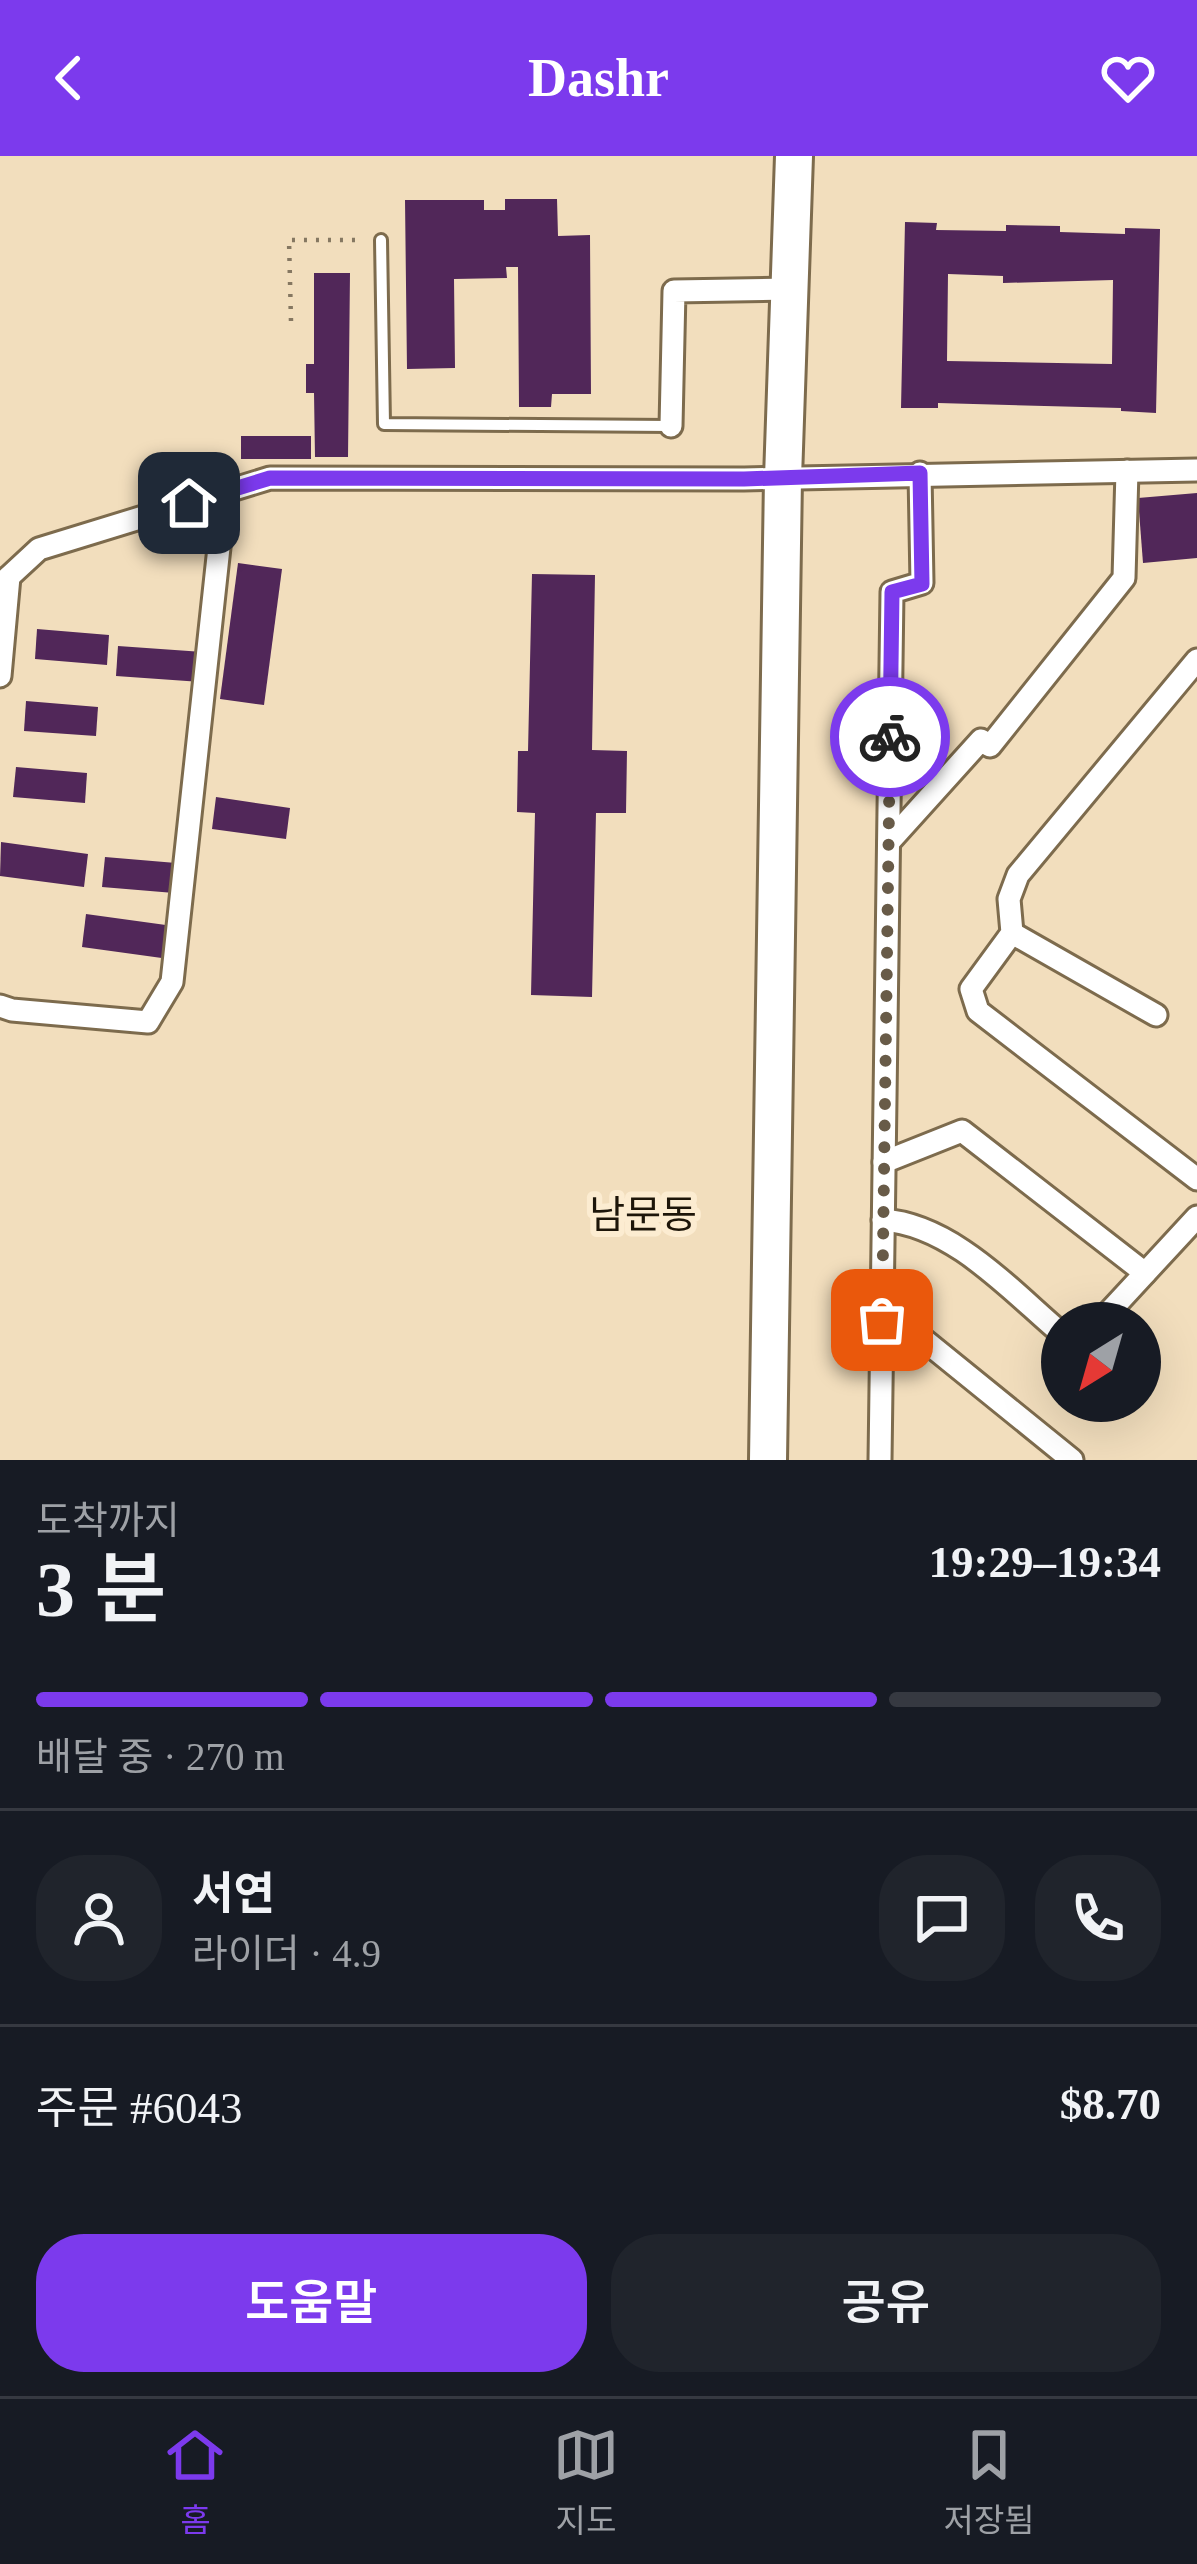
<!DOCTYPE html>
<html lang="ko">
<head>
<meta charset="utf-8">
<style>
  :root { --surface:#171b24; --page:#20242c; --text:#f1f3f6; --muted:#9ea1a6; --line:#363941; --accent:#7c3aed }
  body { margin:0; font-family:"Times New Roman","Noto Sans KR",serif; background:var(--page); color:var(--text); height:100vh; display:flex; flex-direction:column; font-size:45px; white-space:nowrap }
  * { box-sizing:border-box; margin:0 }
  p { font-size:39px; color:var(--muted) }
  .icon { flex:none; width:66px; height:66px; fill:none; stroke:currentColor; stroke-width:2; stroke-linecap:round; stroke-linejoin:round }
  .map { position:relative; height:1304px; overflow:hidden }
  .sheet { display:flex; flex-direction:column; background:var(--surface); flex:1 }
  .sheet>* { flex:none }
  .needle { width:78px; rotate:217deg }
  .buttons { position:absolute; left:1041px; top:1146px; display:grid; gap:24px }
  .buttons a { display:grid; place-items:center; width:120px; height:120px; border-radius:50%; background:var(--surface); box-shadow:0 12px 48px #0002; font-size:60px }
  .pin { position:absolute; display:grid; place-items:center; width:102px; height:102px; color:#fff; margin:-51px; border-radius:24px; box-shadow:0 6px 18px #0006 }
  .courier { position:absolute; display:grid; place-items:center; width:120px; height:120px; margin:-60px; border:9px solid #7c3aed; border-radius:50%; background:#fff; color:#222; box-shadow:0 3px 15px #0007 }
  .head em { font-style:normal; font-weight:600 }
  .head div { display:flex; flex-direction:column-reverse }
  .head { display:flex; align-items:center; justify-content:space-between; height:204px; padding:0 36px }
  h1 { font-size:78px; font-weight:600; line-height:90px }
  .bar { display:grid; grid-template-columns:repeat(4,1fr); gap:18px 12px; align-content:center; height:144px; padding:0 36px }
  .bar i { height:15px; border-radius:9px; background:var(--line) }
  .bar .on { background:var(--accent) }
  .bar p { grid-column:span 4 }
  .line { display:flex; align-items:center; gap:30px; padding:0 36px; border-top:3px solid var(--line) }
  .line div { flex:1 }
  .round { display:grid; place-items:center; flex:none; width:126px; height:126px; border-radius:48px; background:var(--page) }
  .button { display:flex; gap:24px; margin-top:auto; padding:24px 36px }
  .button a { flex:1; height:138px; border-radius:48px; background:var(--accent); color:#fff; font-size:48px; font-weight:600; line-height:138px; text-align:center }
  .button a+a { background:var(--page); color:var(--text) }
  header { display:flex; justify-content:space-between; align-items:center; height:156px; padding:0 36px; background:var(--accent); color:#fff; font-size:54px; font-weight:600 }
  .tab-bar { display:flex; justify-content:space-around; align-items:center; height:168px; border-top:3px solid var(--line); background:var(--surface); font-size:33px; color:var(--muted) }
  .tab-bar a { display:grid; justify-items:center; gap:6px }
  .tab-bar .on { color:var(--accent) }
  .map>svg:first-child { display:block }
  .building { fill:#512759; fill-rule:evenodd }
  .lines { fill:none; stroke-linecap:round; stroke-linejoin:round }
  .lane-casing { stroke:#7d6b4d; stroke-width:16 }
  .street-casing { stroke:#7d6b4d; stroke-width:27 }
  .primary-casing { stroke:#7d6b4d; stroke-width:42 }
  .path { stroke:#857761; stroke-width:4.5; stroke-dasharray:3 9; stroke-linecap:butt }
  .lane { stroke:#fff; stroke-width:10 }
  .street { stroke:#fff; stroke-width:21 }
  .primary { stroke:#fff; stroke-width:36 }
  .done { stroke:#685b48; stroke-width:12; stroke-dasharray:0 21.6 }
  .route { stroke:#7c3aed; stroke-width:15 }
  .labels { text-anchor:middle; stroke-width:12; stroke-linejoin:round; paint-order:stroke }
  .quarter-label { font-size:39px; fill:#1d1509; stroke:#fcecd1 }
</style>
</head>
<body>
<header><svg class="icon" aria-label="back" viewBox="0 0 24 24"><path d="M15 5l-7 7 7 7"/></svg>Dashr<svg class="icon" aria-label="heart" viewBox="0 0 24 24"><path d="M12 20l-8-8c-3-5 5-10 8-4 3-6 11-1 8 4z"/></svg></header>
<div class="map">
<svg width="1197" height="1304" viewBox="0 0 1197 1304">
  <rect width="100%" height="100%" fill="#f2debd"/>
  <!-- building -->
  <g class="building">
    <path d="M505,43h52l1,37 32,-1 1,159h-39l-1,13h-32l-1,-140h-12l1,11 -53,1 1,89 -48,1 -2,-169h79v10h21z"/>
    <path d="M905,66l32,1 -1,7 70,1v-6l54,1v6l65,2v-6l35,1 -4,184 -35,-2v-3l-183,-5v5h-37zM948,118l55,2v7l110,-3 -1,84 -165,-3z"/>
    <path d="M314,117h36l-2,184h-33l-1,-64h-8v-29h8z"/>
    <rect x="241" y="280" width="70" height="23"/>
    <path d="M1197,337v65l-54,5 -5,-65z"/>
    <path d="M238,407l44,6 -18,136 -44,-6z"/>
    <path d="M532,418l63,1 -3,175 35,1 -1,62h-30l-4,184 -61,-2 4,-182 -18,-1 1,-61h10z"/>
    <path d="M37,473l72,6 -2,30 -72,-6z"/>
    <path d="M118,490l85,6 -2,30 -85,-6z"/>
    <path d="M26,545l72,6 -2,29 -72,-5z"/>
    <path d="M16,611l71,6 -2,30 -72,-6z"/>
    <path d="M216,641l74,11 -4,31 -74,-10z"/>
    <path d="M1,686l87,12 -4,33 -84,-11z"/>
    <path d="M105,701l71,6 -2,30 -72,-6z"/>
    <path d="M86,758l87,12 -4,33 -87,-12z"/>
  </g>
  <g class="lines">
    <defs>
      <path id="lane" d="M381,84l3,184 287,2"/>
      <g id="street">
        <path d="M671,270l3,-135 114,-2"/>
        <path d="M0,429l39,-36 231,-71 474,1 453,-9"/>
        <path d="M1197,504l-179,215 -9,24 3,34 -41,56 7,22 219,168"/>
        <path d="M0,520l9,-99"/>
        <path d="M889,686l92,-102 9,6 134,-168 3,-107"/>
        <path d="M1012,777l144,82"/>
        <path d="M0,850l12,4 136,12 24,-40 53,-490"/>
        <path d="M884,1006l78,-31 183,142"/>
        <path d="M883,1064c70,5 128,71 179,114"/>
        <path d="M882,1164l21,3 169,137"/>
        <path d="M1099,1167l98,-106"/>
        <path d="M880,1304l12,-868 30,-9 -2,-110"/>
      </g>
      <path id="primary" d="M768,1304l15,-982 11,-322"/>
    </defs>
    <!-- lane casing -->
    <use href="#lane" class="lane-casing"/>
    <!-- street casing -->
    <use href="#street" class="street-casing"/>
    <!-- primary casing -->
    <use href="#primary" class="primary-casing"/>
    <!-- path -->
    <path class="path" d="M291,165l-2,-81h74"/>
    <!-- lane -->
    <use href="#lane" class="lane"/>
    <!-- street -->
    <use href="#street" class="street"/>
    <!-- primary -->
    <use href="#primary" class="primary"/>
  </g>
  <g class="lines">
    <!-- done -->
    <path class="done" d="M882,1164l8,-583"/>
    <!-- route -->
    <path class="route" d="M189,347l81,-25 474,1 176,-6 2,111 -30,8 -2,145"/>
  </g>
  <g class="labels">
    <!-- quarter labels -->
    <g class="quarter-label">
      <text x="643" y="1072">남문동</text>
    </g>
  </g>
</svg>
<div class="buttons">
<a><svg class="needle" viewBox="-14 -14 28 28"><path d="M0-13l5 13h-10z" fill="#e53935"/><path d="M0 13l5-13h-10z" fill="#9ea1a6"/></svg></a>
</div>
<div class="pin" style="left:882px;top:1164px;background:#ea580c"><svg class="icon" aria-label="bag" viewBox="0 0 24 24"><path d="M5 8h14l-1 12H6zM9 8a3 3 0 0 1 6 0"/></svg></div>
<div class="pin" style="left:189px;top:347px;background:#1f2937"><svg class="icon" aria-label="home" viewBox="0 0 24 24"><path d="M3 11l9-7 9 7M6 9v11h12V9"/></svg></div>
<div class="courier" style="left:890px;top:581px"><svg class="icon" aria-label="bike" viewBox="0 0 24 24"><circle cx="6" cy="16" r="4"/><circle cx="18" cy="16" r="4"/><path d="M6 16l4-8h5l3 8M10 8l3 8H6M13 5h3"/></svg></div>
</div>
<section class="sheet">
<div class="head"><div><h1>3 분</h1><p>도착까지</p></div><em>19:29–19:34</em></div>
<div class="bar"><i class="on"></i><i class="on"></i><i class="on"></i><i></i><p>배달 중 · 270 m</p></div>
<div class="line" style="height:216px"><a class="round"><svg class="icon" aria-label="person" viewBox="0 0 24 24"><circle cx="12" cy="8" r="4"/><path d="M4 21q1-7 8-7t8 7"/></svg></a><div><b>서연</b><p>라이더 · 4.9</p></div><a class="round"><svg class="icon" aria-label="chat" viewBox="0 0 24 24"><path d="M4 5h16v11H9l-5 4z"/></svg></a><a class="round"><svg class="icon" aria-label="phone" viewBox="0 0 24 24"><path d="M5 4h4l2 5-3 2q2 4 5 5l2-3 5 2v4C11 20 4 13 5 4z"/></svg></a></div>
<div class="line" style="height:156px"><div>주문 #6043</div><b>$8.70</b></div>
<div class="button"><a>도움말</a><a>공유</a></div>
</section>
<nav class="tab-bar">
<a class="on"><svg class="icon" aria-label="home" viewBox="0 0 24 24"><path d="M3 11l9-7 9 7M6 9v11h12V9"/></svg>홈</a>
<a><svg class="icon" aria-label="map" viewBox="0 0 24 24"><path d="M3 6l6-2 6 2 6-2v14l-6 2-6-2-6 2zM9 4v14M15 6v14"/></svg>지도</a>
<a><svg class="icon" aria-label="saved" viewBox="0 0 24 24"><path d="M7 4h10v16l-5-4-5 4z"/></svg>저장됨</a>
</nav>
</body>
</html>
